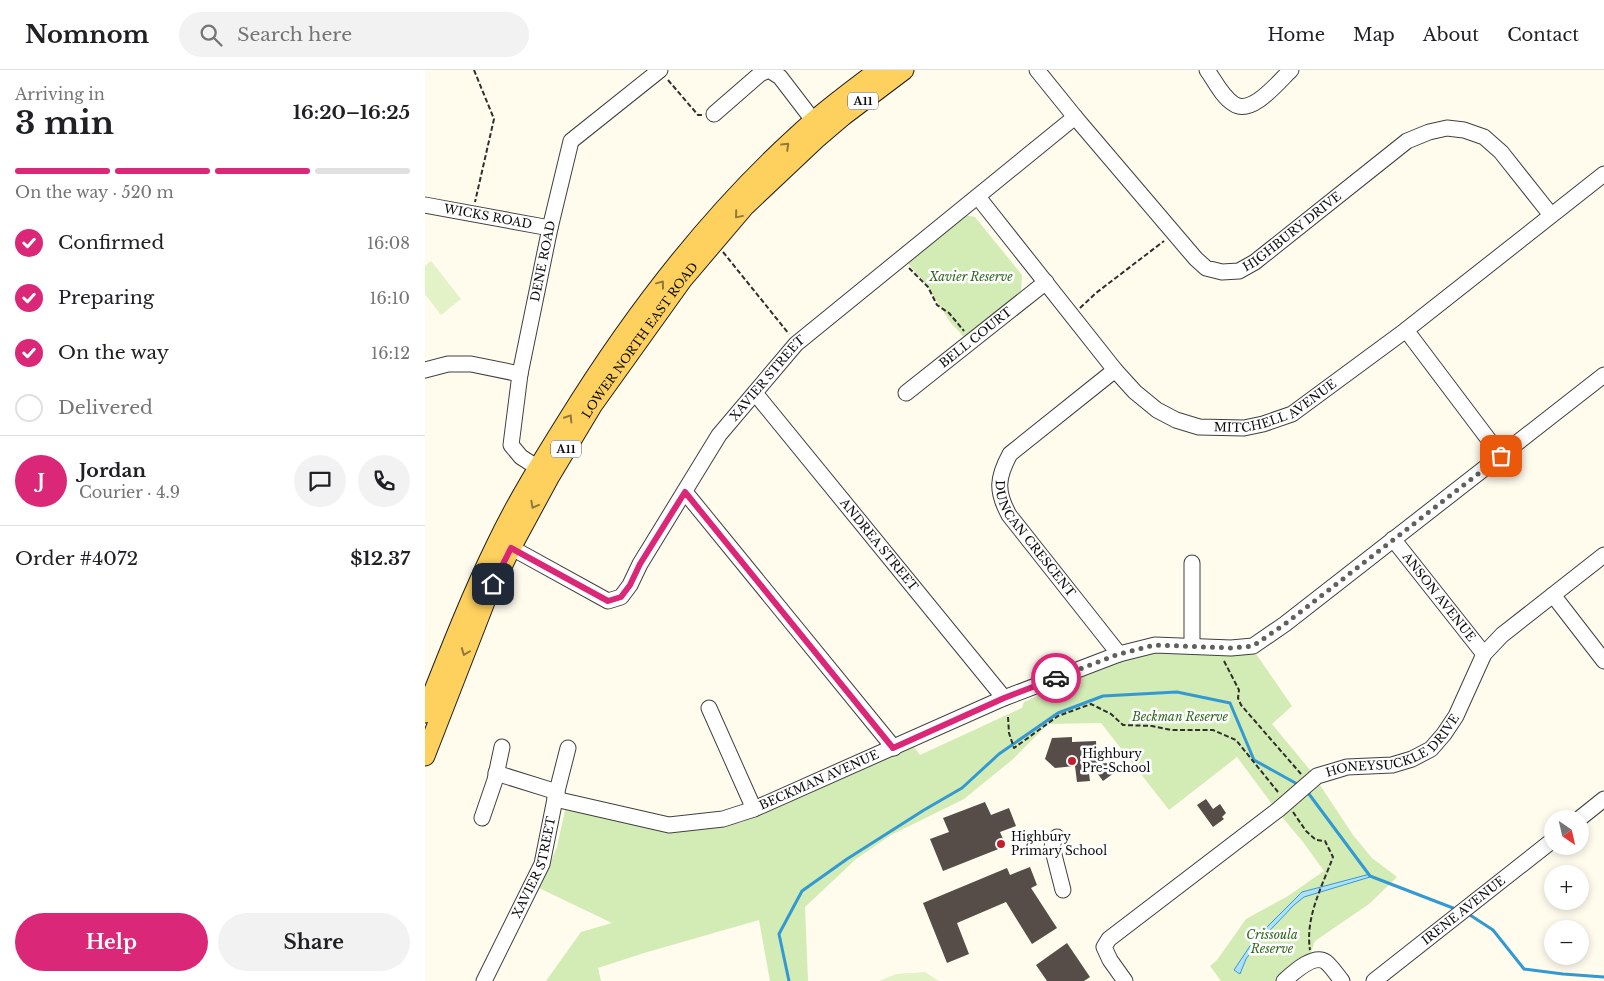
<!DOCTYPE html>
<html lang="en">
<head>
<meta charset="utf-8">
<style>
  :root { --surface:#fff; --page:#f2f2f2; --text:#202124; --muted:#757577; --line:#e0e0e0; --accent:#db2777 }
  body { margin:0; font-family:"Libre Baskerville",serif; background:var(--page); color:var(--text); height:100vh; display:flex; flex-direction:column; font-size:19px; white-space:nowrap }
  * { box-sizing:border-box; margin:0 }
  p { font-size:16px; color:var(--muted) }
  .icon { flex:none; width:28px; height:28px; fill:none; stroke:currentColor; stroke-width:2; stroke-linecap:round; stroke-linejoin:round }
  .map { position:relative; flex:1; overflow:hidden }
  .panel { display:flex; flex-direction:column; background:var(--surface); width:425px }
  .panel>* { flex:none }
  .needle { width:32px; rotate:146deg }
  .fabs { position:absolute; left:1119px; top:740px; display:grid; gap:10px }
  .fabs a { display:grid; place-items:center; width:45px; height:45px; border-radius:50%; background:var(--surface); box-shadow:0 2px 8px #0003; font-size:25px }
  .pin { position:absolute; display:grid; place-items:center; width:42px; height:42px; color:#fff; margin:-21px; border-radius:10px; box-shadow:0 2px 8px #0006 }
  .courier { position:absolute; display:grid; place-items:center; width:50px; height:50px; margin:-25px; border:4px solid #db2777; border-radius:50%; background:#fff; color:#222; box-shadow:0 1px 6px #0007 }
  .head em { font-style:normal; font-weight:800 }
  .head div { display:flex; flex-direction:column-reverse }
  .head { display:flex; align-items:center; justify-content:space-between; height:85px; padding:0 15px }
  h1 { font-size:32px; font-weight:800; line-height:38px }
  .bar { display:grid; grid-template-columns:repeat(4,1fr); gap:8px 5px; align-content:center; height:60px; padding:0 15px }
  .bar i { height:6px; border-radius:4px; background:var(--line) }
  .bar .active { background:var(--accent) }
  .bar p { grid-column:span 4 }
  .line { display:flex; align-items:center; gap:12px; padding:0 15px; border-top:1px solid var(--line) }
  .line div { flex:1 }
  .round { display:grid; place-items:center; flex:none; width:52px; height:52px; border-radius:26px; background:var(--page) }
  ol { padding:0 15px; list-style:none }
  li { display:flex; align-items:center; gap:15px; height:55px }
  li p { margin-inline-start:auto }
  li .icon { padding:5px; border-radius:50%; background:var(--accent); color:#fff; stroke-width:4 }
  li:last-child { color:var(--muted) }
  li i { width:28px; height:28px; border:2px solid var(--line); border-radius:50% }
  .primary-button { display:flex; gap:10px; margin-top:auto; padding:10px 15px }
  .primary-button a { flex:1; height:58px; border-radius:30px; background:var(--accent); color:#fff; font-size:20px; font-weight:800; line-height:58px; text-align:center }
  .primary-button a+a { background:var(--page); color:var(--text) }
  header { display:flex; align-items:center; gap:30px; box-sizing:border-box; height:70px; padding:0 25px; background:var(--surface); border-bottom:1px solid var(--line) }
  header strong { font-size:24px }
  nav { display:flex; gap:28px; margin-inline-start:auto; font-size:18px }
  .search { width:350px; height:45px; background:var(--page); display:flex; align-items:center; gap:12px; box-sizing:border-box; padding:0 18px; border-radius:28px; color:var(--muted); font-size:19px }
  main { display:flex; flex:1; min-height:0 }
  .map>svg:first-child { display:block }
  .green { fill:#d3ebb5 }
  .pitch { fill:#e4f2c7 }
  .water { fill:#afe0f9; stroke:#3399d3 }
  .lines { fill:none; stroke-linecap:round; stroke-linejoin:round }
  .stream { stroke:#3399d3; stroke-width:3 }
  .building { fill:#564d49 }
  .minor-casing { stroke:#404040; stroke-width:17 }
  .major-casing { stroke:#1e1e1e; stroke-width:21 }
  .path { stroke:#2f2f2f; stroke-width:2; stroke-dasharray:5 2.5; stroke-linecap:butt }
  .minor { stroke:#fff; stroke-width:15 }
  .major { stroke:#fed15e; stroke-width:19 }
  .oneway { stroke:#92793a }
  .done { stroke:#62605b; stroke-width:5; stroke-dasharray:0 9 }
  .route { stroke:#db2777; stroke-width:6 }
  .poi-dot { fill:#c21f2d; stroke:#fff; stroke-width:2 }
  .labels { text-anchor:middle; stroke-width:5; stroke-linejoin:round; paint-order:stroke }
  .shield { fill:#fff; stroke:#565656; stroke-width:1 }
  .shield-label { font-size:11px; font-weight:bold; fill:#0d0d0d }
  .street-label { font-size:12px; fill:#0d0d0d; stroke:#fff }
  .park-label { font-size:12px; font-style:italic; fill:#2d671b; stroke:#fff }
  .poi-label { font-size:12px; fill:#0d0d0d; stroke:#fff; text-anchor:start }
</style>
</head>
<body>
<header>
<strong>Nomnom</strong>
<div class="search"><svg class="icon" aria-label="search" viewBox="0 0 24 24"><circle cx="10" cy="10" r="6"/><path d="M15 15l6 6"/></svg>Search here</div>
<nav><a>Home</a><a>Map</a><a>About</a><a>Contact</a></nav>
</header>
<main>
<section class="panel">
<div class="head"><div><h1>3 min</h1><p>Arriving in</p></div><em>16:20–16:25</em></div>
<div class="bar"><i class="active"></i><i class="active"></i><i class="active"></i><i></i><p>On the way · 520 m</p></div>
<ol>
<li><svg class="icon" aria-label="check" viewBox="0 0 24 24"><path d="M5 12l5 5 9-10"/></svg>Confirmed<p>16:08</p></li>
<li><svg class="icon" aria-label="check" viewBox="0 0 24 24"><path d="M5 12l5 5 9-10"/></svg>Preparing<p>16:10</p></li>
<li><svg class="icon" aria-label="check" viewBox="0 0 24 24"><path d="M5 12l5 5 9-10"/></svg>On the way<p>16:12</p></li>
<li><i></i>Delivered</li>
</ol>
<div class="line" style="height:90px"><b class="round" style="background:var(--accent);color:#fff">J</b><div><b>Jordan</b><p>Courier · 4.9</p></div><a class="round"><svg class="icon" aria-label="chat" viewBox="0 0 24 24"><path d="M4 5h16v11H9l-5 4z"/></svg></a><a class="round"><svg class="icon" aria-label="phone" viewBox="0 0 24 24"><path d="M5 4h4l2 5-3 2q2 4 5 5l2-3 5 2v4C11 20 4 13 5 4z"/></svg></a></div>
<div class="line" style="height:65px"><div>Order #4072</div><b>$12.37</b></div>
<div class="primary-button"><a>Help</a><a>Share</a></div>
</section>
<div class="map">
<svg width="1179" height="911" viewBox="0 0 1179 911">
  <rect width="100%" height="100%" fill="#fffbed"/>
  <!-- green -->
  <g class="green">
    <path d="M540,145l10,2 47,58 -1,16 -56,47 -15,-16 -22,-35 -22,-26z"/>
    <path d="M829,581l38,55 -20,18 43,52 -40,32 -38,-51 -68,53 -68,-87 -53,1 -36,36 -48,39 -73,36 -35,24 -51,48 3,74h-38l-11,-61 -115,33 -46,15 3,13h-55l35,-49 31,-9 -73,-35 18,-41 9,-41 103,19 71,-2 174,-76 6,8 102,-47 2,-6 95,-42 35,-8z"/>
    <path d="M895,715l33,50 19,23 25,19 -28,27 -54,37 -5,14 -35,26h-54l-11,-15 7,-6 29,-41 42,-23 36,-25 -21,-29 -21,-25z"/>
  </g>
  <!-- pitch -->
  <g class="pitch">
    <path d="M6,191l30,38 -20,16 -16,-21v-28z"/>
    <path d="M500,902l14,9h-60l17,-7z"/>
  </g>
  <!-- water -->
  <path class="water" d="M945,804v3l-66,20 -10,8 -37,39 -11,15 -6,15 -6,-4 20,-30 48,-48z"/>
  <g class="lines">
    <!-- stream -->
    <g class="stream">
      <path d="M881,720l64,86 83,32"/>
      <path d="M1045,845l23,15 31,39 39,5 41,3"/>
      <path d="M364,911l-10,-47 23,-43 45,-32 77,-49 38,-22 37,-34 59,-41 45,-17 74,-4 53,11 24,57 45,25"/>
    </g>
  </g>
  <!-- building -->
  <g class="building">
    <path d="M647,667v5l24,-1 1,23 10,-1 7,10 -11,8 -16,-22 3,22 -13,1 -2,-16 -20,2 -10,-9 7,-21z"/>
    <path d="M781,729l7,10 7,-5 6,9 -4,4 2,2 -11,8 -16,-22z"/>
    <path d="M560,732l6,13 18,-7 7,18 -16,6 6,14 -63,25 -13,-32 19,-7 -6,-14z"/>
    <path d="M605,797l7,18 -6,3 26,40 -25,16 -26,-42 -49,21 12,31 -22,9 -24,-60 84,-35 3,7z"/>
    <path d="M642,873l23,34 -6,4h-37l-11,-16z"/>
  </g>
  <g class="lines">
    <defs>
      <g id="minor">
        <path id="s1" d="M612,0l38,47 121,142 10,9 16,4 17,-1 16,-9 152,-121 22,-9 18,-4 17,2 20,7 17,15 50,63"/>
        <path d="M782,0c8,11 15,27 27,34 18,12 45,-23 57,-34"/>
        <path d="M289,44l46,-40 9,-4 11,7 39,51"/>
        <path id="s2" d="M553,127l137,173 20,22 22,18 19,10 23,7 45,1 19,-4 29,-10 114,-84 198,-156"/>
        <path id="s3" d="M0,135l125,23"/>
        <path d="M981,260l95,126"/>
        <path d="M0,300l23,-6h23l49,10"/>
        <path id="s4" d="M690,300l-105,84c-13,24 -14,37 -1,61l110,139"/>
        <path id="s5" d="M330,323l249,305"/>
        <path id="s6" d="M481,323l140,-111"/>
        <path id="s7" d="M121,403l-25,-16 -10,-12 9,-71 30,-146 21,-87 89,-71"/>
        <path d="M260,422l209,256"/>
        <path id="s8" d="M968,469l91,115"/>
        <path id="s9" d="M76,472l107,59 13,-4 9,-12 10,-21 79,-129 77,-91 279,-227"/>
        <path d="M767,493v83"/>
        <path d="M1128,525l51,66"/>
        <path d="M284,638l45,101"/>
        <path d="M71,703l61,19"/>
        <path id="s10" d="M130,729l114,26 54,-6 31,-10 250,-111 115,-44 36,-9 76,3 22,-2 32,-22 319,-249"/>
        <path d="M57,748l13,-38 7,-33"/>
        <path d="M1154,749l25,-20"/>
        <path d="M632,767l-3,3 -2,7 11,43"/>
        <path id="s11" d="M59,911l58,-117 13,-65 13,-51"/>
        <path id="s12" d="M700,911l-15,-21 -6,-13 5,-8 170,-130 38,-33 30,-9 45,-2 20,-6 19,-10 13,-15 12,-18 28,-62 18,-19 102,-80"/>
        <path d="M859,911c9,-8 30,-28 42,-19 6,5 11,13 16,19"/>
        <path id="s13" d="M949,911l179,-141"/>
      </g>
      <g id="major">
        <path d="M0,643c23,-58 45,-115 72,-170 20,-42 45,-82 70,-122 65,-105 141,-205 234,-289 24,-22 51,-42 78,-62"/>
        <path id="s14" d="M0,686l60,-154 26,-54 39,-72 42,-70 91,-127 62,-73 71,-67 27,-23 61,-46"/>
      </g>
    </defs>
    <!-- minor casing -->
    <use href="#minor" class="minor-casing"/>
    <!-- major casing -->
    <use href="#major" class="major-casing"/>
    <!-- path -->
    <g class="path">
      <path d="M49,0l20,49 -19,83"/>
      <path d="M243,10l30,35h4"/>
      <path d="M298,182l66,82"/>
      <path d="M484,198l19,19 9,18 12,8 15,18"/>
      <path d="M655,238l16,-15 68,-52"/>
      <path d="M799,591l15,29 -1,8 3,7 60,69"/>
      <path d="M583,647l1,16 5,15 44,-32 33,-12 20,10 12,11 29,1 19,4h42l23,10 42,52"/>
      <path d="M868,742l13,19 10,9 9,1 8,16c-11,30 -28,60 -23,93"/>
    </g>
    <!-- minor -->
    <use href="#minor" class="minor"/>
    <!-- major -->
    <use href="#major" class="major"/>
  </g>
  <!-- one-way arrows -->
  <defs><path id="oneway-chevron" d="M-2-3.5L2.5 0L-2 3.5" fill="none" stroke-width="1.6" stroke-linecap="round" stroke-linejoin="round" transform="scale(1.25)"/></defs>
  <g class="oneway">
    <use href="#oneway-chevron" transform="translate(361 76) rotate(-44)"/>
    <use href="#oneway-chevron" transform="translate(313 145) rotate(130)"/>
    <use href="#oneway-chevron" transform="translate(236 214) rotate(-53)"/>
    <use href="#oneway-chevron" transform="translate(144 348) rotate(-58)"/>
    <use href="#oneway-chevron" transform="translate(109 435) rotate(118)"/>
    <use href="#oneway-chevron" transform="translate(40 582) rotate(111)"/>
  </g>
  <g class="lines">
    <!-- done -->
    <path class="done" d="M631,608l63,-24 36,-9 76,3 22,-2 32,-22 216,-168"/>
    <!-- route -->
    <path class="route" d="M68,514l18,-36 97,53 13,-4 9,-12 10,-21 45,-72 208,256 111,-50 52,-20"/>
  </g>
  <!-- markers -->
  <g class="poi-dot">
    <circle cx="647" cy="691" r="5"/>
    <circle cx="576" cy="774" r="5"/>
  </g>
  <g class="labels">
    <!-- shield labels -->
    <g class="shield">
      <rect x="423" y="22.5" width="30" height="17" rx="4"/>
      <rect x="126" y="370.5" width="30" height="17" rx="4"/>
    </g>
    <g class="shield-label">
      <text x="438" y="35">A11</text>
      <text x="141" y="383">A11</text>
    </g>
    <!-- street labels -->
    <g class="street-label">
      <text dy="4" stroke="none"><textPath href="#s3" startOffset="64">WICKS ROAD</textPath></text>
      <text dy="4" stroke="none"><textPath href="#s1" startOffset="360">HIGHBURY DRIVE</textPath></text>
      <text dy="4" stroke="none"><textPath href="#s7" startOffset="232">DENE ROAD</textPath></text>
      <text dy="4" stroke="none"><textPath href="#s6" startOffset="89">BELL COURT</textPath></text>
      <text dy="4" stroke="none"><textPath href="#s14" startOffset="470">LOWER NORTH EAST ROAD</textPath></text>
      <text dy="4" stroke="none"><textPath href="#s9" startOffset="400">XAVIER STREET</textPath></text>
      <text dy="4" stroke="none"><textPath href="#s2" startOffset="406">MITCHELL AVENUE</textPath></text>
      <text dy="4" stroke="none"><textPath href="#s4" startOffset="232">DUNCAN CRESCENT</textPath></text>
      <text dy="4" stroke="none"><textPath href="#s5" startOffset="196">ANDREA STREET</textPath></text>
      <text dy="4" stroke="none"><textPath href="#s8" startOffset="74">ANSON AVENUE</textPath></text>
      <text dy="4" stroke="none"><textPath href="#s12" startOffset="399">HONEYSUCKLE DRIVE</textPath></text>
      <text dy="4" stroke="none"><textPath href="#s10" startOffset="275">BECKMAN AVENUE</textPath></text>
      <text dy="4" stroke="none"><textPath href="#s11" startOffset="125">XAVIER STREET</textPath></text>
      <text dy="4" stroke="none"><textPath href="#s13" startOffset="114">IRENE AVENUE</textPath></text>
    </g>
    <!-- park labels -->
    <g class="park-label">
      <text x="546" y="211">Xavier Reserve</text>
      <text x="755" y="651">Beckman Reserve</text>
      <text x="847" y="869">Crissoula<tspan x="847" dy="14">Reserve</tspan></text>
    </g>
    <!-- poi labels -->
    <g class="poi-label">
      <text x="657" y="688">Highbury<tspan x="657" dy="14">Pre-School</tspan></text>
      <text x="586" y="771">Highbury<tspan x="586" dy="14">Primary School</tspan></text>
    </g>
  </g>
</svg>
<div class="fabs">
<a><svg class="needle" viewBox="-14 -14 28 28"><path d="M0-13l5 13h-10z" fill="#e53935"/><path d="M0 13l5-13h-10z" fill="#757577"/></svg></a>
<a>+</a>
<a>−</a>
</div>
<div class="pin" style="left:1076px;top:386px;background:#ea580c"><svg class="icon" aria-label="bag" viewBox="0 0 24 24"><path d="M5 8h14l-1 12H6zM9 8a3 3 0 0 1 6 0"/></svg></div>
<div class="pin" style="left:68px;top:514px;background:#1f2937"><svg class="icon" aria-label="home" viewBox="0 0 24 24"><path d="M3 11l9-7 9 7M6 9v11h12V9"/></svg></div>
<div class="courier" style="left:631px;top:608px"><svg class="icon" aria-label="car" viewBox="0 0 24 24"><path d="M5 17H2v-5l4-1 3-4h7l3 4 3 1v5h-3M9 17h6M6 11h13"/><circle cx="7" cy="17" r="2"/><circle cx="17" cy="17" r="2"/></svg></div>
</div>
</main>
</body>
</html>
